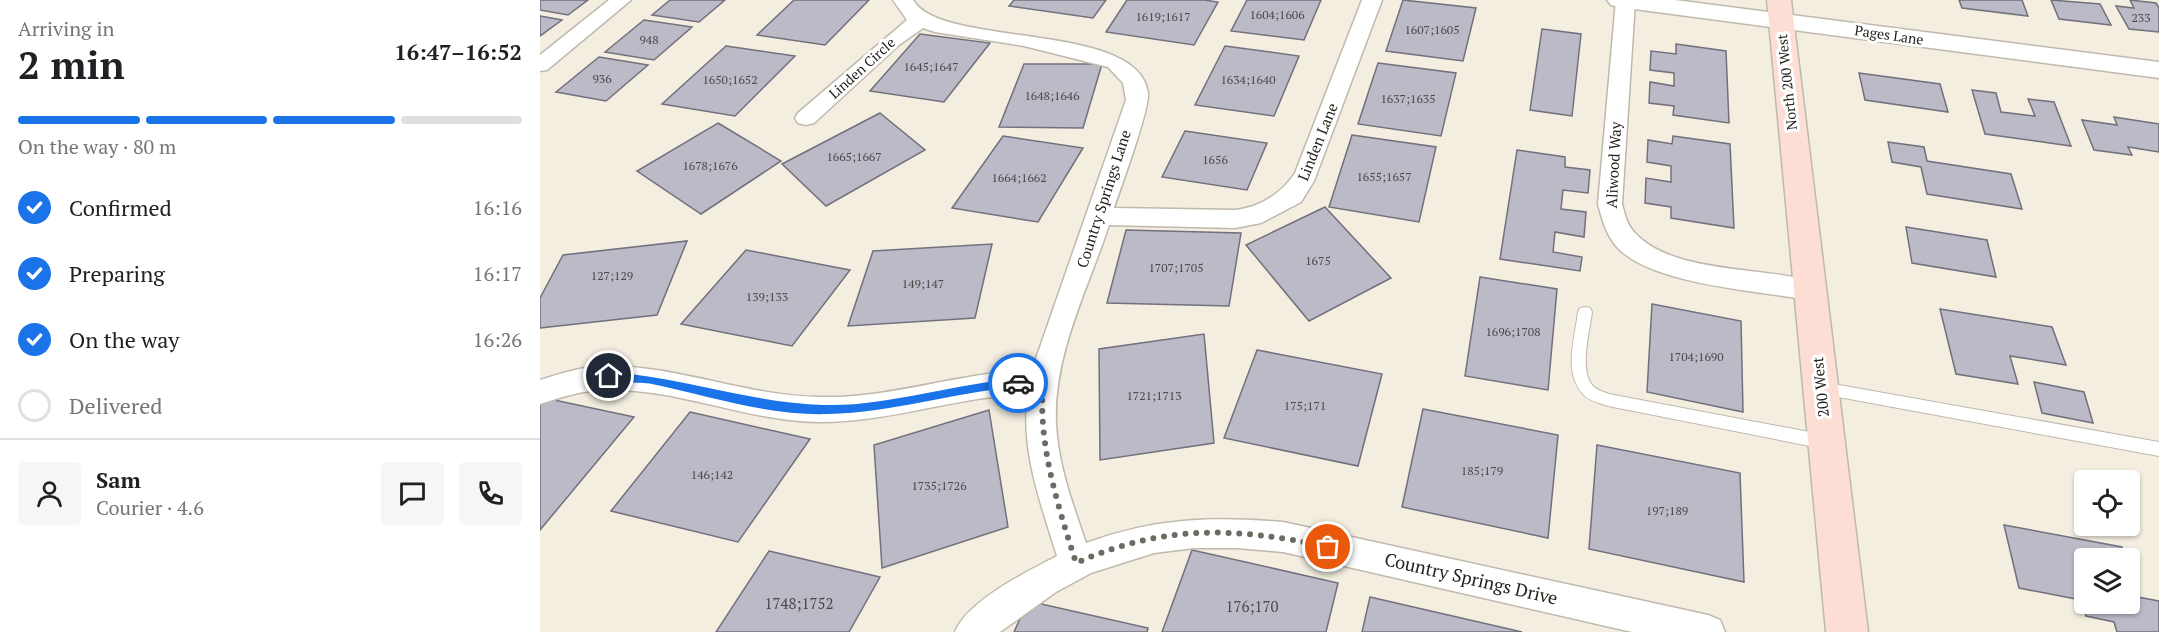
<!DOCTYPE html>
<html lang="en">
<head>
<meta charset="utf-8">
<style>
  :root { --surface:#fff; --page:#f6f6f6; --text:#202124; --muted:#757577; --line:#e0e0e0; --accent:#1a73e8 }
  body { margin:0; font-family:"PT Serif",serif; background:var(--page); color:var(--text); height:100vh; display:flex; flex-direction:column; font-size:22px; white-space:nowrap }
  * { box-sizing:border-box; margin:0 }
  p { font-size:20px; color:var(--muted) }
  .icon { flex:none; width:33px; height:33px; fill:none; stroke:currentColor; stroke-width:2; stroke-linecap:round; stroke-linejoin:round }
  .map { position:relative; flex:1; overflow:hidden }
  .details { display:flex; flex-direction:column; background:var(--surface); width:540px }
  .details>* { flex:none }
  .fabs { position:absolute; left:1534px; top:470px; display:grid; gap:12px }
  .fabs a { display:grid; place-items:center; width:66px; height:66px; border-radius:6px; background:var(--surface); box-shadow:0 2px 4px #0004; font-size:30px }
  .pin { position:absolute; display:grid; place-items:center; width:51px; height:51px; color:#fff; margin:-26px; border:3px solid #fff; border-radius:50%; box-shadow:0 2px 6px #0007 }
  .courier { position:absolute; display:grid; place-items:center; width:60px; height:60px; margin:-30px; border:4px solid #1a73e8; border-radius:50%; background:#fff; color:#222; box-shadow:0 2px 8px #0007 }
  .headline em { font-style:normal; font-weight:800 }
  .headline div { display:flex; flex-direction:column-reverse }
  .headline { display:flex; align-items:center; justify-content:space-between; height:102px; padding:0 18px }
  h1 { font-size:39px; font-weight:800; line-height:45px }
  .bar { display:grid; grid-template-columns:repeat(4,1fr); gap:9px 6px; align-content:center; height:72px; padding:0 18px }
  .bar i { height:8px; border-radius:4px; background:var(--line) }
  .bar .active { background:var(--accent) }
  .bar p { grid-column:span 4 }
  .line { display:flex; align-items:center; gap:15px; padding:0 18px; border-top:2px solid var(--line) }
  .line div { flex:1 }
  .round { display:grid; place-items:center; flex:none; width:63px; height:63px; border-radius:6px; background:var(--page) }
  ol { padding:0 18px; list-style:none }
  li { display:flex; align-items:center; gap:18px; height:66px }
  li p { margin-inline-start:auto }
  li .icon { padding:6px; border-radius:50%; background:var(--accent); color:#fff; stroke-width:4 }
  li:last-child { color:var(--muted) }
  li i { width:33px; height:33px; border:3px solid var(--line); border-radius:50% }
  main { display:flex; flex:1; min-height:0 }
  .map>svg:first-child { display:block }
  .building { fill:#bcbac7; stroke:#71707c; stroke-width:1.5 }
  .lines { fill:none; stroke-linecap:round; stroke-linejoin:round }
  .service-casing { stroke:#bfb9ad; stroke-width:2 }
  .minor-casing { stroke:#bfb9ad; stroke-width:3 }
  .tertiary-casing { stroke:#bfb9ad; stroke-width:3 }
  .secondary-casing { stroke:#bfb9ad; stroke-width:3 }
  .service { fill:#fff; fill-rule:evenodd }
  .minor { fill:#fff; fill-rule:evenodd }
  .tertiary { fill:#fff; fill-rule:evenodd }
  .secondary { fill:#fdded5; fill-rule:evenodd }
  .route { fill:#1a73e8 }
  .done { stroke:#6d6a62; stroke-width:6; stroke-dasharray:0 10.8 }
  .labels { text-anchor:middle; stroke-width:6; stroke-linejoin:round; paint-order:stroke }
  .number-label { font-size:12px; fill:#4b4948 }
  .far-street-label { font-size:14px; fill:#25231e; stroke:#fff }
  .street-label { font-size:15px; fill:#25231e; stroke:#fff }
  .near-number-label { font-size:15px; fill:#4b4948 }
  .near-street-label { font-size:18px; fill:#25231e; stroke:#fff }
</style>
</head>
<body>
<main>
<section class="details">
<div class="headline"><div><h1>2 min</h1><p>Arriving in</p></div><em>16:47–16:52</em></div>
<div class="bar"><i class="active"></i><i class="active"></i><i class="active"></i><i></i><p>On the way · 80 m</p></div>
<ol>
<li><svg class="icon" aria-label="check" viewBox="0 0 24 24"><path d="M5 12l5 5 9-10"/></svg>Confirmed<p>16:16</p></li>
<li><svg class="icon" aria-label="check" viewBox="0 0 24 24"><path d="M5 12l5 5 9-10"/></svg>Preparing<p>16:17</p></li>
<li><svg class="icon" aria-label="check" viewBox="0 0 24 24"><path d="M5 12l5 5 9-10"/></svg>On the way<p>16:26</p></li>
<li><i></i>Delivered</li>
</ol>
<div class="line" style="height:108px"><a class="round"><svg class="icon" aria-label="person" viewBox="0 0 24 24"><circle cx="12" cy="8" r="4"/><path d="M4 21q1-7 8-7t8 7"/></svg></a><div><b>Sam</b><p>Courier · 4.6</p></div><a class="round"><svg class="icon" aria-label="chat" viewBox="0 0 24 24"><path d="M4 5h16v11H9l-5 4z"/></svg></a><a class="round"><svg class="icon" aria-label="phone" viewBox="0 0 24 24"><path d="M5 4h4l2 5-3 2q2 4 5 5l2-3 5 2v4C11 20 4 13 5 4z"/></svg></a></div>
</section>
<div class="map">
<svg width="1619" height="632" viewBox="0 0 1619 632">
  <rect width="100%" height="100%" fill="#f3eee0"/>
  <!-- building -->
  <g class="building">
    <path d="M0,0h48l-20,15 -28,-5z"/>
    <path d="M130,0h55l-26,22 -47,-7z"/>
    <path d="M254,0h75l-44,45 -68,-10z"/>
    <path d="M474,0h92l-13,18 -84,-12z"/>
    <path d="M587,0h77l14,2 -24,43 -88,-13z"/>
    <path d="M707,0h74l-17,40 -73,-9z"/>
    <path d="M863,0l73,8 -13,53 -77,-10z"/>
    <path d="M1419,0h63l6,16 -66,-8z"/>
    <path d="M1511,0l49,4 11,21 -52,-6z"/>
    <path d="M1590,0l26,3 3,5v24l-30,-3 -13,-23 18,2z"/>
    <path d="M0,16l22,4 -22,16z"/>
    <path d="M104,20l48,7 -38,33 -49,-8z"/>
    <path d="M1002,29l39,5 -9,82 -42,-6z"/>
    <path d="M380,34l70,9 -46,59 -74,-11z"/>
    <path d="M1136,44l50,7 3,72 -56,-8 1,-9 -25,-3 1,-21 24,4v-13l-24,-3 1,-19 25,3z"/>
    <path d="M186,46l69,10 -60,60 -73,-12z"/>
    <path d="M685,46l74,10 -25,60 -79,-11z"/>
    <path d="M59,57l49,8 -42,36 -50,-9z"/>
    <path d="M838,63l78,10 -15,63 -83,-12z"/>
    <path d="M484,64h78l-19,64 -84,-1z"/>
    <path d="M1319,73l81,11 8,28 -83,-12z"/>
    <path d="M1432,90l24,3 5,19 34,4 -7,-17 26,3 17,44 -86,-12z"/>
    <path d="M340,113l45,37 -99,56 -44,-42z"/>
    <path d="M1574,117l45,7v28l-31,-5 4,8 -38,-5 -12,-30 35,5z"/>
    <path d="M178,123l63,38 -80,53 -64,-43z"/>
    <path d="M645,131l82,12 -20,47 -85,-13z"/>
    <path d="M812,135l84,12 -17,75 -90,-15z"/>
    <path d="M463,136l80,12 -45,74 -86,-14z"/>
    <path d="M1133,136l57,8 4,84 -63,-10v-11l-26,-4 1,-25 25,4v-16l-24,-4 1,-22 24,4z"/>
    <path d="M1348,142l36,5 3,14 84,13 11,35 -95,-15 -6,-27 -29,-5z"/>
    <path d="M977,150l48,7v10l25,3 -2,23 -25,-3 -2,19 25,3 -2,25 -29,-5 -2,20 29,5 -2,14 -80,-12z"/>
    <path d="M785,207l66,71 -82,43 -63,-76z"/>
    <path d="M1366,227l81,13 9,37 -84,-14z"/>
    <path d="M586,230l115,3 -12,73 -122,-3z"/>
    <path d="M147,241l-30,74 -117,13v-30l23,-43z"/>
    <path d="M452,244l-17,74 -127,8 25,-75z"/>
    <path d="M206,250l104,20 -58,76 -111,-22z"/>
    <path d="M940,277l77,12 -9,101 -83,-14z"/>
    <path d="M1112,304l89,17 2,91 -96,-20z"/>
    <path d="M1400,309l112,18 14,38 -56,-9 8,28 -62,-10z"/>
    <path d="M664,334l10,109 -114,17 -1,-111z"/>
    <path d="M717,350l125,24 -24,92 -134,-28z"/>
    <path d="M1494,382l50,10 9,31 -51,-10z"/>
    <path d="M0,397l94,20 -94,113z"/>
    <path d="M883,409l135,26 -10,103 -146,-31z"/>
    <path d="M449,410l19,117 -126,41 -8,-123z"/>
    <path d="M150,412l120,27 -72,103 -127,-31z"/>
    <path d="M1057,445l143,28 4,109 -155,-33z"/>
    <path d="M1464,525l118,22 3,11h-40v45h45v-30l8,24 21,4v31h-42l-3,-10 -28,-6 -5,-16 -62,-12z"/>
    <path d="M652,550l146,33 -12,49h-164z"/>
    <path d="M229,551l111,26 -31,55h-133z"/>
    <path d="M830,597l152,35h-160z"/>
    <path d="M488,601l120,27 -1,4h-133z"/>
  </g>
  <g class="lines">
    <defs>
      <g id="service">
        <path d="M1045,307l5,1 2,4c-2,18 -13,57 0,73 4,5 12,7 17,9l216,41 5,2 3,5 -3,5 -5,2 -217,-43c-8,-3 -20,-5 -25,-12 -20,-21 -8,-57 -5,-82l2,-4z"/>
        <path d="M1282,382l337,60v14l-337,-62 -5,-2 -2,-4 2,-4z"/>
      </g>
      <g id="minor">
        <path d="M69,0h22l-84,70 -7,1v-16z"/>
        <path d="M353,0h20c28,49 226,20 235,93 2,16 -27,94 -34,115l121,2c25,-3 46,-16 60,-37l67,-173h20l-68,181 -13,21 -40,21 -26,5 -126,-3c-21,64 -56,129 -53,199 2,41 17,81 30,119 68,-25 125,-27 197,-21l425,93 12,5 5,12h-93l-349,-80 -46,-4h-43l-40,5 -63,20 -35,19 -56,40h-45c12,-31 73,-61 102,-76 -16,-52 -37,-106 -29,-162 -70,2 -136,28 -207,28 -73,0 -141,-34 -215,-32 -23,0 -44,7 -66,14v-24c22,-7 44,-14 67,-14 72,0 140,30 212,31 72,2 141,-25 213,-27l94,-270 -3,-17 -15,-16 -84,-21 -89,-14 -12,-4 -24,17 -85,78 -8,2 -8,-2 -3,-5 3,-5 109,-93z"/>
        <path d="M1076,0l19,1 -13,203c3,11 5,21 13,29 39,42 131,33 184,50l4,7 -4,7 -9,3c-50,-9 -160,-15 -194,-54 -10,-12 -14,-27 -18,-42z"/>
      </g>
      <path id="tertiary" d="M1067,0h68l484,62v16l-540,-71 -8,-2z"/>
      <path id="secondary" d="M1227,0h24l77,632h-42z"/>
    </defs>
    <!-- service casing -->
    <use href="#service" class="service-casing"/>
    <!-- minor casing -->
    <use href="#minor" class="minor-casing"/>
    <!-- tertiary casing -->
    <use href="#tertiary" class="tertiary-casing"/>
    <!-- secondary casing -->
    <use href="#secondary" class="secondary-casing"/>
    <!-- service -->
    <use href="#service" class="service"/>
    <!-- minor -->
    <use href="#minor" class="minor"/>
    <!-- tertiary -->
    <use href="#tertiary" class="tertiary"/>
    <!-- secondary -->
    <use href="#secondary" class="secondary"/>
  </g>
  <!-- route -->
  <path class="route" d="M69,372c73,5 142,31 215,33 62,2 131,-22 194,-26l5,4 -5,4c-64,5 -126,26 -190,27 -59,2 -119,-18 -176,-30 -13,-3 -41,2 -48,-8z"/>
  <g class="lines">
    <!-- done -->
    <path class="done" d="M478,383l25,-1c-5,64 14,120 33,181 88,-39 160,-36 252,-16"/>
  </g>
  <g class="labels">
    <!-- number labels -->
    <g class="number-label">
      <text x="737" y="19">1604;1606</text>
      <text x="623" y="21">1619;1617</text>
      <text x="1601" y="22">233</text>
      <text x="892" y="34">1607;1605</text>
      <text x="109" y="44">948</text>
      <text x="391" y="71">1645;1647</text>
      <text x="62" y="83">936</text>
      <text x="190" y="84">1650;1652</text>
      <text x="708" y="84">1634;1640</text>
      <text x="512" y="100">1648;1646</text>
      <text x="868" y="103">1637;1635</text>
      <text x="314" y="161">1665;1667</text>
      <text x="675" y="164">1656</text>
      <text x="170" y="170">1678;1676</text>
      <text x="844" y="181">1655;1657</text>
      <text x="479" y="182">1664;1662</text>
      <text x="778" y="265">1675</text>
      <text x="636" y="272">1707;1705</text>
      <text x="72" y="280">127;129</text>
      <text x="383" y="288">149;147</text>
      <text x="227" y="301">139;133</text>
      <text x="973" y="336">1696;1708</text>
      <text x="1156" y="361">1704;1690</text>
      <text x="614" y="400">1721;1713</text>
      <text x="765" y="410">175;171</text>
      <text x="942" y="475">185;179</text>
      <text x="172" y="479">146;142</text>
      <text x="399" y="490">1735;1726</text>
      <text x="1127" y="515">197;189</text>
    </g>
    <!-- far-street labels -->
    <g class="far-street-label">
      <text transform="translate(1349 35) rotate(8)" y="5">Pages Lane</text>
      <text transform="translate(322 68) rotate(-42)" y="5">Linden Circle</text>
      <text transform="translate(1247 82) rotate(-96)" y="5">North 200 West</text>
    </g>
    <!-- street labels -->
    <g class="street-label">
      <text transform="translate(778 142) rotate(-68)" y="5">Linden Lane</text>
      <text transform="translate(1074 165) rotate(-87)" y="5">Aliwood Way</text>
      <text transform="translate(564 199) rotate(-72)" y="5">Country Springs Lane</text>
      <text transform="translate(1281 387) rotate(-96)" y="5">200 West</text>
    </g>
    <!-- near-number labels -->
    <g class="near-number-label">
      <text x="259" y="609">1748;1752</text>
      <text x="712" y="612">176;170</text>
    </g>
    <!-- near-street labels -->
    <g class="near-street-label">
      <text transform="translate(931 579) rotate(13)" y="6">Country Springs Drive</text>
    </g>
  </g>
</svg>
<div class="fabs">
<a><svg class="icon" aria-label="locate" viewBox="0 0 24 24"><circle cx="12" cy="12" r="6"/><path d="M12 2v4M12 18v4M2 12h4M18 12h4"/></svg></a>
<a><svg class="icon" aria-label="layers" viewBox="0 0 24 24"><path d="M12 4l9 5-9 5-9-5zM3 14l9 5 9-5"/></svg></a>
</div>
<div class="pin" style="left:788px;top:547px;background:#ea580c"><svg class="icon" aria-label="bag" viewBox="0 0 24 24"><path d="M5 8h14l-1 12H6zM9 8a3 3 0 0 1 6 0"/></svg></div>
<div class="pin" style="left:69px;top:376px;background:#1f2937"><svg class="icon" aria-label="home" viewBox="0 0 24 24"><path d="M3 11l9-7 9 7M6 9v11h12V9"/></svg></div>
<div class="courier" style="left:478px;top:383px"><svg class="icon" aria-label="car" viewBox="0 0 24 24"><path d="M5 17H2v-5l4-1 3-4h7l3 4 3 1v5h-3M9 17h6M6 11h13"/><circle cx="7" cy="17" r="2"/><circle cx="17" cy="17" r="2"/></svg></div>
</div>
</main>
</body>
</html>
